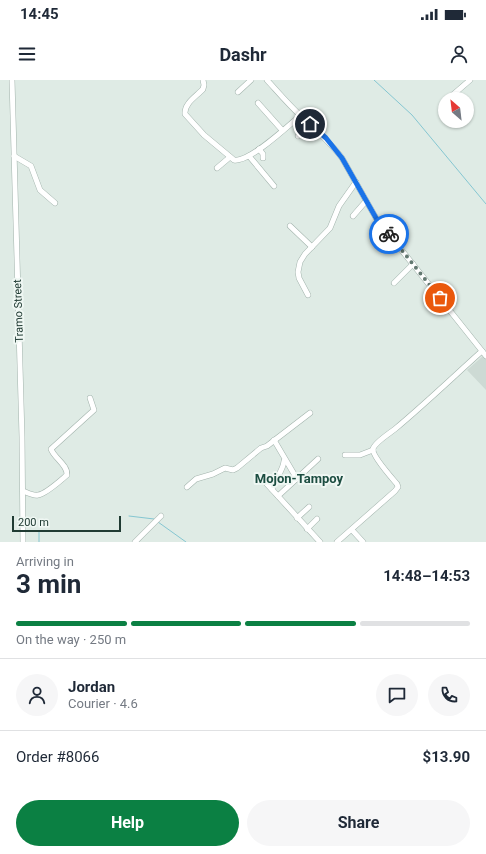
<!DOCTYPE html>
<html lang="en">
<head>
<meta charset="utf-8">
<style>
  :root { --surface:#fff; --page:#f6f6f7; --text:#1f2937; --muted:#747a83; --line:#e0e1e3; --accent:#0b8043 }
  body { margin:0; font-family:Roboto,sans-serif; background:var(--page); color:var(--text); height:100vh; display:flex; flex-direction:column; font-size:15px; white-space:nowrap }
  * { box-sizing:border-box; margin:0 }
  p { font-size:13px; color:var(--muted) }
  .icon { flex:none; width:22px; height:22px; fill:none; stroke:currentColor; stroke-width:2; stroke-linecap:round; stroke-linejoin:round }
  .map { position:relative; height:462px; overflow:hidden }
  .side { display:flex; flex-direction:column; background:var(--surface); flex:1 }
  .side>* { flex:none }
  .needle { width:26px; rotate:332deg }
  .buttons { position:absolute; left:438px; top:12px; display:grid; gap:8px }
  .buttons a { display:grid; place-items:center; width:36px; height:36px; border-radius:50%; background:var(--surface); box-shadow:0 1px 3px #0004; font-size:20px }
  .scale { position:absolute; left:12px; bottom:10px; width:109px; box-sizing:border-box; padding-left:4px; border:2px solid #203b33; border-top:0; font-size:11px; line-height:14px; white-space:nowrap; color:#203b33; -webkit-text-stroke:3px #eff7f3; paint-order:stroke }
  .pin { position:absolute; display:grid; place-items:center; width:34px; height:34px; color:#fff; margin:-17px; border:2px solid #fff; border-radius:50%; box-shadow:0 1px 4px #0007 }
  .courier { position:absolute; display:grid; place-items:center; width:40px; height:40px; margin:-20px; border:3px solid #1a73e8; border-radius:50%; background:#fff; color:#222; box-shadow:0 1px 5px #0007 }
  .head em { font-style:normal; font-weight:700 }
  .head div { display:flex; flex-direction:column-reverse }
  .head { display:flex; align-items:center; justify-content:space-between; height:68px; padding:0 16px }
  h1 { font-size:26px; font-weight:700; line-height:30px }
  .bar { display:grid; grid-template-columns:repeat(4,1fr); gap:6px 4px; align-content:center; height:48px; padding:0 16px }
  .bar i { height:5px; border-radius:3px; background:var(--line) }
  .bar .selected { background:var(--accent) }
  .bar p { grid-column:span 4 }
  .line { display:flex; align-items:center; gap:10px; padding:0 16px; border-top:1px solid var(--line) }
  .line div { flex:1 }
  .round { display:grid; place-items:center; flex:none; width:42px; height:42px; border-radius:21px; background:var(--page) }
  .primary-button { display:flex; gap:8px; margin-top:auto; padding:8px 16px }
  .primary-button a { flex:1; height:46px; border-radius:24px; background:var(--accent); color:#fff; font-size:16px; font-weight:700; line-height:46px; text-align:center }
  .primary-button a+a { background:var(--page); color:var(--text) }
  .status { display:flex; justify-content:space-between; align-items:center; height:28px; padding:0 20px; background:var(--surface); direction:ltr }
  .status svg { height:11px; fill:currentColor }
  header { display:flex; justify-content:space-between; align-items:center; height:52px; padding:0 16px; background:var(--surface); font-size:18px; font-weight:700 }
  .map>svg:first-child { display:block }
  .built { fill:#cddad4 }
  .lines { fill:none; stroke-linecap:round; stroke-linejoin:round }
  .stream { stroke:#85c6d1; stroke-width:1 }
  .minor-casing { stroke:#a2b3ac; stroke-width:6 }
  .minor { stroke:#fff; stroke-width:5 }
  .done { stroke:#637971; stroke-width:4; stroke-dasharray:0 7.2 }
  .route { stroke:#1a73e8; stroke-width:5 }
  .labels { text-anchor:middle; stroke-width:4; stroke-linejoin:round; paint-order:stroke }
  .street-label { font-size:11px; fill:#203b33; stroke:#eff7f3 }
  .quarter-label { font-size:13px; font-weight:bold; fill:#1c4d41; stroke:#eff7f3 }
</style>
</head>
<body>
<div class="status"><b>14:45</b><svg viewBox="0 0 49 12"><path d="M0 12V9h3v3zM5 12V6h3v6zM10 12V3h3v9zM15 12V0h3v12zM26 1h20v11H26zM47 4h2v5h-2z"/></svg></div>
<header><svg class="icon" aria-label="menu" viewBox="0 0 24 24"><path d="M4 6h16M4 12h16M4 18h16"/></svg>Dashr<svg class="icon" aria-label="person" viewBox="0 0 24 24"><circle cx="12" cy="8" r="4"/><path d="M4 21q1-7 8-7t8 7"/></svg></header>
<div class="map">
<svg width="486" height="462" viewBox="0 0 486 462">
  <rect width="100%" height="100%" fill="#dfebe5"/>
  <!-- built -->
  <path class="built" d="M483,276l3,3v31l-19,-20z"/>
  <g class="lines">
    <!-- stream -->
    <g class="stream">
      <path d="M374,0l38,35 74,89"/>
      <path d="M129,436l25,3"/>
      <path d="M158,442l28,20"/>
      <path d="M39,462v-11"/>
    </g>
    <defs>
      <g id="minor">
        <path d="M12,0l10,357 1,105"/>
        <path d="M203,0l1,5 -1,4c-6,7 -19,14 -18,25l19,21 30,25c15,3 54,-34 66,-44"/>
        <path d="M267,0c11,12 22,25 34,36 15,14 29,26 41,42l34,60 110,138"/>
        <path d="M238,12l13,-12"/>
        <path d="M448,19l22,-19"/>
        <path d="M258,23l24,27"/>
        <path d="M298,56l12,-12"/>
        <path d="M259,69l4,5v4"/>
        <path d="M14,76l17,10 9,24 15,13"/>
        <path d="M249,76l25,30"/>
        <path d="M217,88l13,-11"/>
        <path d="M353,136l13,-15"/>
        <path d="M290,146l22,21"/>
        <path d="M394,203l19,-19"/>
        <path d="M308,215l-9,-17 -1,-6 2,-10 5,-8 25,-26 9,-22 17,-24"/>
        <path d="M274,360l23,39"/>
        <path d="M345,375h15l13,-5"/>
        <path d="M266,403l54,59"/>
        <path d="M187,407l9,-8 17,-5 12,-6 8,2 4,-2 24,-20 6,-2 43,-33"/>
        <path d="M272,409c3,-10 11,-18 12,-28"/>
        <path d="M23,411c5,2 10,5 15,4 8,-1 23,-15 29,-20 1,-10 -13,-17 -16,-26l43,-39 -4,-12"/>
        <path d="M278,416l40,-37"/>
        <path d="M297,438l12,-11"/>
        <path d="M307,449l10,-10"/>
        <path d="M352,450l11,12"/>
        <path d="M135,462l26,-26"/>
        <path d="M337,462l58,-51 3,-4 -1,-3c-5,-6 -25,-28 -24,-35 1,-6 17,-16 22,-20 30,-25 58,-52 87,-78"/>
      </g>
    </defs>
    <!-- minor casing -->
    <use href="#minor" class="minor-casing"/>
    <!-- minor -->
    <use href="#minor" class="minor"/>
  </g>
  <g class="lines">
    <!-- done -->
    <path class="done" d="M389,154l51,64"/>
    <!-- route -->
    <path class="route" d="M310,44l16,14 16,20 34,60 13,16"/>
  </g>
  <g class="labels">
    <!-- street labels -->
    <g class="street-label">
      <text transform="translate(18 231) rotate(-92)" y="4">Tramo Street</text>
    </g>
    <!-- quarter labels -->
    <g class="quarter-label">
      <text x="299" y="403">Mojon-Tampoy</text>
    </g>
  </g>
</svg>
<div class="buttons">
<a><svg class="needle" viewBox="-14 -14 28 28"><path d="M0-13l5 13h-10z" fill="#e53935"/><path d="M0 13l5-13h-10z" fill="#747a83"/></svg></a>
</div>
<div class="scale">200 m</div>
<div class="pin" style="left:440px;top:218px;background:#ea580c"><svg class="icon" aria-label="bag" viewBox="0 0 24 24"><path d="M5 8h14l-1 12H6zM9 8a3 3 0 0 1 6 0"/></svg></div>
<div class="pin" style="left:310px;top:44px;background:#1f2937"><svg class="icon" aria-label="home" viewBox="0 0 24 24"><path d="M3 11l9-7 9 7M6 9v11h12V9"/></svg></div>
<div class="courier" style="left:389px;top:154px"><svg class="icon" aria-label="bike" viewBox="0 0 24 24"><circle cx="6" cy="16" r="4"/><circle cx="18" cy="16" r="4"/><path d="M6 16l4-8h5l3 8M10 8l3 8H6M13 5h3"/></svg></div>
</div>
<section class="side">
<div class="head"><div><h1>3 min</h1><p>Arriving in</p></div><em>14:48–14:53</em></div>
<div class="bar"><i class="selected"></i><i class="selected"></i><i class="selected"></i><i></i><p>On the way · 250 m</p></div>
<div class="line" style="height:72px"><a class="round"><svg class="icon" aria-label="person" viewBox="0 0 24 24"><circle cx="12" cy="8" r="4"/><path d="M4 21q1-7 8-7t8 7"/></svg></a><div><b>Jordan</b><p>Courier · 4.6</p></div><a class="round"><svg class="icon" aria-label="chat" viewBox="0 0 24 24"><path d="M4 5h16v11H9l-5 4z"/></svg></a><a class="round"><svg class="icon" aria-label="phone" viewBox="0 0 24 24"><path d="M5 4h4l2 5-3 2q2 4 5 5l2-3 5 2v4C11 20 4 13 5 4z"/></svg></a></div>
<div class="line" style="height:52px"><div>Order #8066</div><b>$13.90</b></div>
<div class="primary-button"><a>Help</a><a>Share</a></div>
</section>
</body>
</html>
